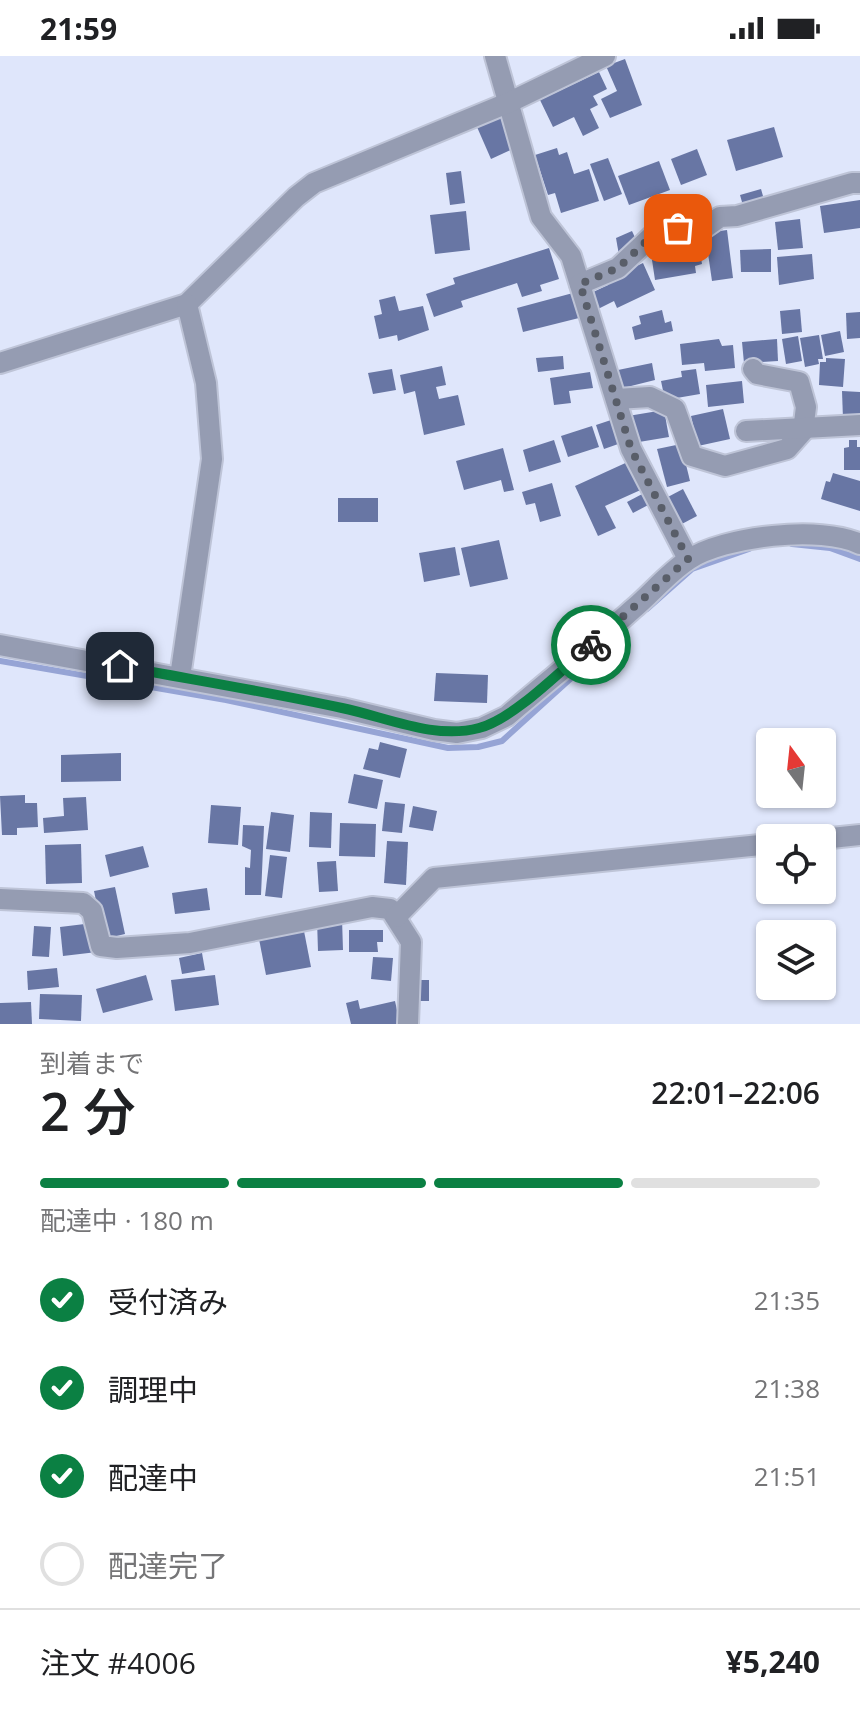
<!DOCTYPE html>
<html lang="ja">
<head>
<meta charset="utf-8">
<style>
  :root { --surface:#fff; --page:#f6f6f6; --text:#202124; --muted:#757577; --line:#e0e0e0; --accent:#0b8043 }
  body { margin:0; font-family:"Open Sans","Noto Sans JP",sans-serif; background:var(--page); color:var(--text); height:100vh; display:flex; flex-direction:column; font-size:30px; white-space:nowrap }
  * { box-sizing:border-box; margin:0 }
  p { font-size:26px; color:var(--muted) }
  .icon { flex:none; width:44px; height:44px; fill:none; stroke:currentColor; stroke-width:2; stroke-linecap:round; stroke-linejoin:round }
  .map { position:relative; height:968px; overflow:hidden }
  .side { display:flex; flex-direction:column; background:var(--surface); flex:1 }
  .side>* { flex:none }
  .needle { width:52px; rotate:345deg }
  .controls { position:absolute; left:756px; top:672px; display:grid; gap:16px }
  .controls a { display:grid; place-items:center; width:80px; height:80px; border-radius:8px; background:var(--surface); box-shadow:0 2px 6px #0004; font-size:40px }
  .pin { position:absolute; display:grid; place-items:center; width:68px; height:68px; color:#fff; margin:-34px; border-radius:16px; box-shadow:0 4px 12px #0006 }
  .courier { position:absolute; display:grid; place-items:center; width:80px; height:80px; margin:-40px; border:6px solid #0b8043; border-radius:50%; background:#fff; color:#222; box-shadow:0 2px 10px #0007 }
  .headline em { font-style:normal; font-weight:600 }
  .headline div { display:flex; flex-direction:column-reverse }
  .headline { display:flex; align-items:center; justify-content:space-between; height:136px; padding:0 40px }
  h1 { font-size:52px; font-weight:600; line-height:60px }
  .bar { display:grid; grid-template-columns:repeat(4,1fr); gap:12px 8px; align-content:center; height:96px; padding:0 40px }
  .bar i { height:10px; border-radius:6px; background:var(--line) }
  .bar .selected { background:var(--accent) }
  .bar p { grid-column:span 4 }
  .line { display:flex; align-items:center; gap:20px; padding:0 40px; border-top:2px solid var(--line) }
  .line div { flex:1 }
  ol { padding:0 40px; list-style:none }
  li { display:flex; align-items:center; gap:24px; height:88px }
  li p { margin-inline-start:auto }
  li .icon { padding:8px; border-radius:50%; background:var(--accent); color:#fff; stroke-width:4 }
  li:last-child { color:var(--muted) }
  li i { width:44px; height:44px; border:4px solid var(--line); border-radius:50% }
  .status { display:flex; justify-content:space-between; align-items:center; height:56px; padding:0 40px; background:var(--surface); direction:ltr }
  .status svg { height:22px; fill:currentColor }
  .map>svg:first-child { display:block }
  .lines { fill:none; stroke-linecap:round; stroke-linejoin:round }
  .stream { stroke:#96a4d5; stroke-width:6 }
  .building { fill:#6876a4 }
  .street-casing { stroke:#bec4d7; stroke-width:24 }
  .street { stroke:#959cb2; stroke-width:20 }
  .done { stroke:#595e69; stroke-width:8; stroke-dasharray:0 14.4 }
  .route { stroke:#0b8043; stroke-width:10 }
</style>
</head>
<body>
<div class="status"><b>21:59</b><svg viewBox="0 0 49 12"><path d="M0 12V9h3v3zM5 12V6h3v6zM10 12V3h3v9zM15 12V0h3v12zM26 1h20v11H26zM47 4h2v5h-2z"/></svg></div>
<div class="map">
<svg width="860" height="968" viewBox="0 0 860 968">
  <rect width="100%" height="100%" fill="#dfe6fb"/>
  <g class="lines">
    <!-- stream -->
    <g class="stream">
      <path d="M792,488l38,4 30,11"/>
      <path d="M647,553l45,-40 57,-20"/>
      <path d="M0,605l226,39 222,48 30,-1 24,-6 119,-108"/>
    </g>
  </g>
  <!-- building -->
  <g class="building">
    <path d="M625,3l17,46 -32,13 -9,-19 16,-8 -11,-25z"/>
    <path d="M599,16l8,17 -14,7 5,9 -8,4 9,19 -16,8 -9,-19 -21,10 -13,-27z"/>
    <path d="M501,60l14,32 -24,11 -14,-32z"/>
    <path d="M774,71l9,30 -47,14 -9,-31z"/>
    <path d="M557,92l2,7 8,-3 7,22 15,-5 10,32 -38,12 -6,-20 -7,2 -13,-40z"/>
    <path d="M697,93l10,26 -26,10 -10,-26z"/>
    <path d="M608,102l14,36 -18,7 -14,-37z"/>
    <path d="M659,105l11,29 -41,15 -11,-29z"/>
    <path d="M461,115l4,32 -15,2 -4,-32z"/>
    <path d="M761,133l4,14 -21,6 -4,-14z"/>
    <path d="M860,144v28l-36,5 -4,-27z"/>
    <path d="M466,155l4,39 -35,4 -5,-39z"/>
    <path d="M800,163l3,29 -25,2 -3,-28z"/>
    <path d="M727,174l6,48 -21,3 -7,-48z"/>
    <path d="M632,175l12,26 -24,4 -4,-23z"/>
    <path d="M692,182l1,9 6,-1 3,18 -7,2 1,7 -41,7 -3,-20 7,-1 -3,-15z"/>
    <path d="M549,192l10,31 -19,6 2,6 -20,6 -5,-14 -56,18 2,6 -29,10 -8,-23 29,-10 -2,-6z"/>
    <path d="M771,193v23h-30l-1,-22z"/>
    <path d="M812,198l2,25 -35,6 -2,-28z"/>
    <path d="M643,207l12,27 -38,18 -3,-7 -18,9 -7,-16 19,-9 -2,-5z"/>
    <path d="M573,237l6,25 -56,14 -6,-24z"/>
    <path d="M395,240l4,15 24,-5 6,24 -31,11 -1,-6 -18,4 -5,-23 8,-2 -3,-14z"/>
    <path d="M800,253l2,23 -20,2 -2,-23z"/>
    <path d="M662,254l3,13 6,-2 2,10 -38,9 -3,-13 9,-3 -2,-8z"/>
    <path d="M860,256v26l-13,1 -1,-26z"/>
    <path d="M840,275l4,21 -19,4 -4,-21z"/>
    <path d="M819,279l4,24h-5l1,5 -14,3 -5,-29z"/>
    <path d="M798,280l4,25 -16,3 -4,-25z"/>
    <path d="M719,283l3,7 11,-1 2,23 -30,3 -1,-8 -22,2 -2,-21z"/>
    <path d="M777,283l1,22 -34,2 -2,-21z"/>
    <path d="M563,300l1,13 -26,3 -2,-14z"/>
    <path d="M826,302l19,1 -2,28 -24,-2 1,-23h6z"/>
    <path d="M652,307l3,17 -32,8 -5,-18z"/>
    <path d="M442,310l4,19 -10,2 3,12 19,-4 7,30 -41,10 -9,-44 -11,3 -4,-19z"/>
    <path d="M392,313l4,21 -23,4 -5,-21z"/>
    <path d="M696,313l4,25 -35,6 -4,-19 21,-4 -1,-6z"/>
    <path d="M590,316l3,16 -24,3 2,12 -17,2 -4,-27z"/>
    <path d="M742,325l2,22 -36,4 -2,-22z"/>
    <path d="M842,335l18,1v28l-17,-1z"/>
    <path d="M723,353l7,30 -32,7 -7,-30z"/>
    <path d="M664,354l5,27 -36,6 -5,-27z"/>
    <path d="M614,363l7,24 -17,6 -8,-24z"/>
    <path d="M592,370l7,21 -31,10 -7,-21z"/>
    <path d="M554,384l7,22 -32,10 -6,-22z"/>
    <path d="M849,384h8v7h3v23h-16v-22l5,-1z"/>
    <path d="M681,388l9,37 -23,6 -10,-38z"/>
    <path d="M503,392l11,42 -10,2 -3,-12 -37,10 -8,-29z"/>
    <path d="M632,404l13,28 -40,18 11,22 -18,8 -23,-50z"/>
    <path d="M833,417l27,8v30l-39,-12 5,-18 4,1z"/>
    <path d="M552,427l9,33 -21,6 -5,-19 -9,2 -4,-13z"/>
    <path d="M683,433l14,27 -19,10 -14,-27z"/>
    <path d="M646,436l6,11 -19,10 -6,-11z"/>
    <rect x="338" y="442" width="40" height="24"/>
    <path d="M499,484l9,39 -38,8 -9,-39z"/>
    <path d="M455,491l5,28 -36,7 -5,-29z"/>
    <path d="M436,617l52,2 -1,28 -53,-2z"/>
    <path d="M380,686l27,7 -7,29 -37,-9 6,-21 9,2z"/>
    <path d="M121,697v28l-60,1v-27z"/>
    <path d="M354,718l29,6 -6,29 -29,-6z"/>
    <path d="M25,739v8h12l1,24 -21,1v7h-15l-2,-39z"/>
    <path d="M86,741l2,33 -44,3 -1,-15 21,-2 -1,-18z"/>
    <path d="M385,746l20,2 -3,29 -20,-2z"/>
    <path d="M211,749l30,2 -3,38 -30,-2z"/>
    <path d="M413,750l24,5 -4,20 -24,-4z"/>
    <path d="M271,756l23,3 -4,37 -24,-3z"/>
    <path d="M310,756l22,1 -1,35 -22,-1z"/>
    <path d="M340,767l36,1 -1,33 -36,-1z"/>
    <path d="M243,769l21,1 -3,69h-16v-28l5,1 1,-18 -9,-4z"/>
    <path d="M387,785l21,1 -2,43 -22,-2z"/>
    <path d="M81,788l1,39 -36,1 -1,-39z"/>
    <path d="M143,790l6,21 -39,10 -5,-22z"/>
    <path d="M270,799l17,2 -5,41 -17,-2z"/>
    <path d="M336,805l2,30 -19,1 -2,-30z"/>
    <path d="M115,831l10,47 -21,5 -10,-48z"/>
    <path d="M207,832l3,22 -35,4 -3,-21z"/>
    <path d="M342,863l1,31 -25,1 -1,-31z"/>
    <path d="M93,867l4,29 -34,4 -3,-29z"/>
    <path d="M34,870l17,1 -2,30 -17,-1z"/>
    <path d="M349,874h34v12h-6l1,10h-29z"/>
    <path d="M304,875l7,36 -45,8 -7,-36z"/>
    <path d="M202,897l3,17 -23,4 -3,-16z"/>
    <path d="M373,901l20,1 -2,23 -20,-2z"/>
    <path d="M57,912l2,19 -31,3 -1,-19z"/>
    <path d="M146,919l7,25 -50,13 -7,-24z"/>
    <path d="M215,919l4,30 -44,6 -4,-31z"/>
    <rect x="415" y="924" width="14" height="21"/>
    <path d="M40,938l42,1 -1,26 -42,-2z"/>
    <path d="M358,944l2,9 35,-8 5,23h-49l-5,-21z"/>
    <path d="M31,946l1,22h-32v-21z"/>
  </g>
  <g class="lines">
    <defs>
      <g id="street">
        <path d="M495,0l46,161 30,39 60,193 57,110"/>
        <path d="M580,228l38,-16 34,-32 26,-8 25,1 17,-12 17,-1 115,-33h8"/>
        <path d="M0,307l187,-59 109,-107 18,-14 196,-81 95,-46"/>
        <path d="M616,343l34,-2 25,12 17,47 33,10 62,-17 16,-18 3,-24 -7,-25 -42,-8 -4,-5"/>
        <path d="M746,375l114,-6"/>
        <path d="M0,589l342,63 92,22 23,3 25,-5 25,-12c42,-36 85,-70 126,-107 18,-15 35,-36 55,-49 35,-24 134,-35 172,-16"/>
        <path d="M180,621l32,-218 -6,-76 -19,-79"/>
        <path d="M822,783l38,-4"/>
        <path d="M0,843l83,4 9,8 9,35 16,2 73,-5 182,-36 18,2 21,33 -3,82"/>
        <path d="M396,861l38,-39 336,-34"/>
      </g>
    </defs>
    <!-- street casing -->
    <use href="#street" class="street-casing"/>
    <!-- street -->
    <use href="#street" class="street"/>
  </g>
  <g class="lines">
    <!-- done -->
    <path class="done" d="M591,589l97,-86 -57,-110 -51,-165 38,-16 34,-32 26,-8"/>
    <!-- route -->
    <path class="route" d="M120,610c74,14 149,26 222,42 44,9 92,32 137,20 35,-9 83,-59 112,-83"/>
  </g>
</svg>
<div class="controls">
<a><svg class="needle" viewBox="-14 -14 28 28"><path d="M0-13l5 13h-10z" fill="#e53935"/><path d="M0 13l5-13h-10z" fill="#757577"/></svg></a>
<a><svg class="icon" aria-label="locate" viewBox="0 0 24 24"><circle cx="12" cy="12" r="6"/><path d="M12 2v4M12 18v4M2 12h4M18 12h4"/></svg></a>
<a><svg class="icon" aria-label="layers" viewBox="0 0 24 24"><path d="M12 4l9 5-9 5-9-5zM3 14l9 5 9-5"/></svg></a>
</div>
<div class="pin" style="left:678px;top:172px;background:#ea580c"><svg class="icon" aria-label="bag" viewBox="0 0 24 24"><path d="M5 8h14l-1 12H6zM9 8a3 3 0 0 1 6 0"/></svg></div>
<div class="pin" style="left:120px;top:610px;background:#1f2937"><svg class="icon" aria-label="home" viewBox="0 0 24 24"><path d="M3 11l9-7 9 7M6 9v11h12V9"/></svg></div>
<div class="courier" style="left:591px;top:589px"><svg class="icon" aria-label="bike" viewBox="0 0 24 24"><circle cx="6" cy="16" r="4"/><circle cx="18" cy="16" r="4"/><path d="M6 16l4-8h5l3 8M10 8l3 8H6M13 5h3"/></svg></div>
</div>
<section class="side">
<div class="headline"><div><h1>2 分</h1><p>到着まで</p></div><em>22:01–22:06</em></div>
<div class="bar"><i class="selected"></i><i class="selected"></i><i class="selected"></i><i></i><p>配達中 · 180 m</p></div>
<ol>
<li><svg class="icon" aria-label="check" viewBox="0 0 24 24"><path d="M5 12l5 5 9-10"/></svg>受付済み<p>21:35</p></li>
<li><svg class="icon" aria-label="check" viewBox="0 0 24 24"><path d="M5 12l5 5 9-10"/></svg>調理中<p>21:38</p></li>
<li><svg class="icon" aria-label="check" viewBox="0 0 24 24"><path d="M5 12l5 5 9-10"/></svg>配達中<p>21:51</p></li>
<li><i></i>配達完了</li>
</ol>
<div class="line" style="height:104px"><div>注文 #4006</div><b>¥5,240</b></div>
</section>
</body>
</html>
